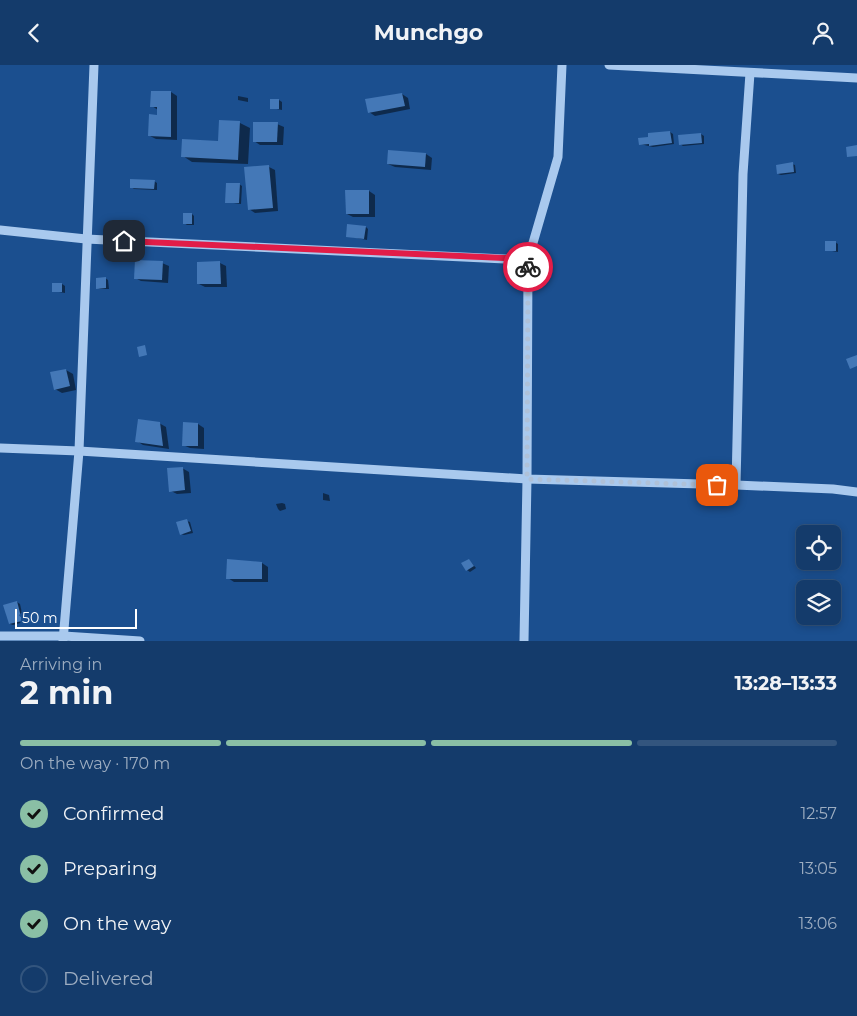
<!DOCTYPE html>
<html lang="en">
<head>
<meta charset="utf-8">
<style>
  :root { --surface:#143b6b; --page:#214673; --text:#f1f3f6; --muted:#9dadc1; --line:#33557e; --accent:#8abfa5 }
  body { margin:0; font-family:Montserrat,sans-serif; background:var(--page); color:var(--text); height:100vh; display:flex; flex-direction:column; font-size:19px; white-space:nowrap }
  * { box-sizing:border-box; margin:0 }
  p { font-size:16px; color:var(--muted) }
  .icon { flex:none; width:28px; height:28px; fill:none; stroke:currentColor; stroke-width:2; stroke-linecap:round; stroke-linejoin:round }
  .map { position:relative; height:576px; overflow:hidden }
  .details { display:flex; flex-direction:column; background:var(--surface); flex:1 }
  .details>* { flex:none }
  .fabs { position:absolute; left:796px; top:460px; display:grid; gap:10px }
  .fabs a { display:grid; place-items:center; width:45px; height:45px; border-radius:8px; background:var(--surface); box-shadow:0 2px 8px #0003,0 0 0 1px var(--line); font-size:25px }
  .scale { position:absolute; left:15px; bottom:12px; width:122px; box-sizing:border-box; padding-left:5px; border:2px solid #fff; border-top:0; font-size:14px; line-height:18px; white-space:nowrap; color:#fff; -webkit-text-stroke:4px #1b4f8f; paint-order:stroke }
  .pin { position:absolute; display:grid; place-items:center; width:42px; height:42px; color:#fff; margin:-21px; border-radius:10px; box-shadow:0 2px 8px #0006 }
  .courier { position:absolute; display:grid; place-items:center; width:50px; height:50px; margin:-25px; border:4px solid #e11d48; border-radius:50%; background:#fff; color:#222; box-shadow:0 1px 6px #0007 }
  .head em { font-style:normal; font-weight:700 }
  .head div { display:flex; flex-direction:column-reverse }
  .head { display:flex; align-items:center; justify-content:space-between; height:85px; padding:0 20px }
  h1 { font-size:32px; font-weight:700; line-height:38px }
  .bar { display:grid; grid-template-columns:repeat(4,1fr); gap:8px 5px; align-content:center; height:60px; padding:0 20px }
  .bar i { height:6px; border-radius:4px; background:var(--line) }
  .bar .selected { background:var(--accent) }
  .bar p { grid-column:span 4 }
  ol { padding:0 20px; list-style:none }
  li { display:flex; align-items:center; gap:15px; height:55px }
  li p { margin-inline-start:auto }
  li .icon { padding:5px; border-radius:50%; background:var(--accent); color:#111; stroke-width:4 }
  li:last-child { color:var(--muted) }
  li i { width:28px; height:28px; border:2px solid var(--line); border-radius:50% }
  header { display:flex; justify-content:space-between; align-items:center; height:65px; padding:0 20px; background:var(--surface); font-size:22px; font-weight:700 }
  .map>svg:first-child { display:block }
  .shadow { fill:#0007 }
  .building { fill:#4478b7 }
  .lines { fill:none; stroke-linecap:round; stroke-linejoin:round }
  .minor { stroke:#a9c9ee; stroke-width:9 }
  .done { stroke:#afc1d8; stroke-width:5; stroke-dasharray:0 9 }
  .route { stroke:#e11d48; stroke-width:6 }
</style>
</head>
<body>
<header><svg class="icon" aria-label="back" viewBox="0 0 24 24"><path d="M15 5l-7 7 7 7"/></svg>Munchgo<svg class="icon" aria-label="person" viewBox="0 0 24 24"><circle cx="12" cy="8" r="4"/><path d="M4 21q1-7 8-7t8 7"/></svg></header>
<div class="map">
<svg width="857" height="576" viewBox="0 0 857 576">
  <rect width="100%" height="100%" fill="#1b4f8f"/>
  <!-- shadow -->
  <g class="shadow">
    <path d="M152,27h19l6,4v44l-21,-1 -6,-3 8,-20v-6l-6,-4z"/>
    <path d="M402,29l6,4 2,11 -35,7 -6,-4z"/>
    <path d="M238,31l10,2v4l-10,-2z"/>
    <path d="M279,35l3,2v8l-11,-2z"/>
    <path d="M221,57l19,1 10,5 -2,36 -56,-2 -9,-6 37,-14z"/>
    <path d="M277,59l7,3 -1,18h-23l-6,-4z"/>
    <path d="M670,67l3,2 1,10 -21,3 -13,-3z"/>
    <path d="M701,69l3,2v8l-21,2 -3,-2z"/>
    <path d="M389,87l37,2 6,4 -1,12 -36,-3 -7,-3z"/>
    <path d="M792,99l3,1 1,8 -15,2 -3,-1z"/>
    <path d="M269,102l6,3 3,41 -23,2 -6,-4z"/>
    <path d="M154,116l3,2v7l-23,-1 -3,-2z"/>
    <path d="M239,119l3,2 -1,18 -15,-2z"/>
    <path d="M369,126l6,4v22h-22l-6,-3z"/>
    <path d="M192,149l2,2v9h-7l-3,-2z"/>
    <path d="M366,162l2,2 -1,11 -20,-4z"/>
    <path d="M835,177l3,2v8l-12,-2z"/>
    <path d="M162,198l7,3 -1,17 -27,-2 -6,-3z"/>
    <path d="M220,198l6,3 1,21h-22l-6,-3z"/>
    <path d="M105,213l3,2 1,9h-9l-2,-1z"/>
    <path d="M62,219l3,2v7l-12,-2z"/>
    <path d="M66,305l7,4 3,16 -14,3 -7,-4 -3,-16z"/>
    <path d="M159,358l7,4 3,22 -26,-4 -6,-4z"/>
    <path d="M184,358l14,1 6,4v21l-14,-1 -7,-3z"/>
    <path d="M182,403l7,4 2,21 -14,1 -6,-3z"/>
    <path d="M323,428l6,2 1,6 -7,-1z"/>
    <path d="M282,438l3,1 1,5 -6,2 -2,-2 -2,-5z"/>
    <path d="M187,456l3,1 3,11 -9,2 -3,-1z"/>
    <path d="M469,495l7,8 -6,4 -3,-2z"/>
    <path d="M262,498l6,4v15h-34l-6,-4z"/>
    <path d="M17,537l3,2 4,18 -11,3 -3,-1z"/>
  </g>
  <!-- building -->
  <g class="building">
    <path d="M151,26h20v46l-23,-1 1,-22 8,1v-8h-7z"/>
    <path d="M402,28l3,13 -37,7 -3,-14z"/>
    <rect x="270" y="34" width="9" height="10"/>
    <path d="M219,55l21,1 -2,39 -57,-3 1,-18 36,2z"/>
    <path d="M253,57h25l-1,20h-24z"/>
    <path d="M670,66l2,12 -23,3v-2l-10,1 -1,-7 10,-1v-4z"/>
    <path d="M701,68l1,10 -23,2 -1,-10z"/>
    <path d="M857,80v11l-10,1 -1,-10z"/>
    <path d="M388,85l38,3 -1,14 -38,-3z"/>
    <path d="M793,97l1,10 -17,2 -1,-9z"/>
    <path d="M269,100l4,43 -25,2 -4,-43z"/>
    <path d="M130,114l25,1 -1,9 -24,-1z"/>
    <path d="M226,118h14l-1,20h-14z"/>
    <path d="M345,125h24v24h-23z"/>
    <rect x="183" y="148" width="9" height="11"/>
    <path d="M347,159l19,2 -2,13 -18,-2z"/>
    <rect x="825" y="176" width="11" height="10"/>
    <path d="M135,195l28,1 -1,19 -28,-1z"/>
    <path d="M220,196l1,23h-24v-22z"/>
    <path d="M106,212v11l-10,1v-11z"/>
    <rect x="52" y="218" width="10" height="9"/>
    <path d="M145,280l2,10 -8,2 -2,-10z"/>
    <path d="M857,290v11l-7,3 -4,-10z"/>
    <path d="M66,304l4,17 -16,4 -4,-18z"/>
    <path d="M138,354l22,3 3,24 -28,-4z"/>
    <path d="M183,357l15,1v23h-16z"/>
    <path d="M183,402l2,23 -16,2 -2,-24z"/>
    <path d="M187,454l4,12 -11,4 -4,-13z"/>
    <path d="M227,494l35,3v17h-36z"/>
    <path d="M469,494l5,7 -8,5 -5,-8z"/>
    <path d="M17,536l5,20 -13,3 -6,-19z"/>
  </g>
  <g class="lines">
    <!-- minor -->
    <g class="minor">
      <path d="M609,0l248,13"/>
      <path d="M0,165l86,9 442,21"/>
      <path d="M0,383l79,3 448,28 209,6 97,4 24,3"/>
      <path d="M736,420l7,-311 7,-101"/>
      <path d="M0,571h64l76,5"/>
      <path d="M63,576l16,-190 15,-386"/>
      <path d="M524,576l3,-162 1,-219 30,-103 4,-92"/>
    </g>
  </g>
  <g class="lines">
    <!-- done -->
    <path class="done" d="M528,202l-1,212 190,6"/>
    <!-- route -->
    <path class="route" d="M124,176l404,18v8"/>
  </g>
</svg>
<div class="fabs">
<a><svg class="icon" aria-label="locate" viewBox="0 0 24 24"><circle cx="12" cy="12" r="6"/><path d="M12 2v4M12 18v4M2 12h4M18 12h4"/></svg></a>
<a><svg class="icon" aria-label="layers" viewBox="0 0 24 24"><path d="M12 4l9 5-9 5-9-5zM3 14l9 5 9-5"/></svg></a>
</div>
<div class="scale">50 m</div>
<div class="pin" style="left:717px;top:420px;background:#ea580c"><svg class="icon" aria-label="bag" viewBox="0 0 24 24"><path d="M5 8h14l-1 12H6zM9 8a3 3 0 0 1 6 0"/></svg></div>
<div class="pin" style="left:124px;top:176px;background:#1f2937"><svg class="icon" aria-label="home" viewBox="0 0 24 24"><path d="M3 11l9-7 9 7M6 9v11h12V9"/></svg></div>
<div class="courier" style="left:528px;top:202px"><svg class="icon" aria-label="bike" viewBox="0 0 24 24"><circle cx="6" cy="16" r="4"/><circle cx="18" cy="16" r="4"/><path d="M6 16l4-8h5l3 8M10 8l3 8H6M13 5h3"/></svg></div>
</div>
<section class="details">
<div class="head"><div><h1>2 min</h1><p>Arriving in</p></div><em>13:28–13:33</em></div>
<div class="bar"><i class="selected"></i><i class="selected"></i><i class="selected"></i><i></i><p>On the way · 170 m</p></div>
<ol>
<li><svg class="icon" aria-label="check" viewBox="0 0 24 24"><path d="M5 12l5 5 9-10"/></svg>Confirmed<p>12:57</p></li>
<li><svg class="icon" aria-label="check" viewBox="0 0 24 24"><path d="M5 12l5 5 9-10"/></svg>Preparing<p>13:05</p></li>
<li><svg class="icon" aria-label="check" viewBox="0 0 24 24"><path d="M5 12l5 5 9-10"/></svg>On the way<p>13:06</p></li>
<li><i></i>Delivered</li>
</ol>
</section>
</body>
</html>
